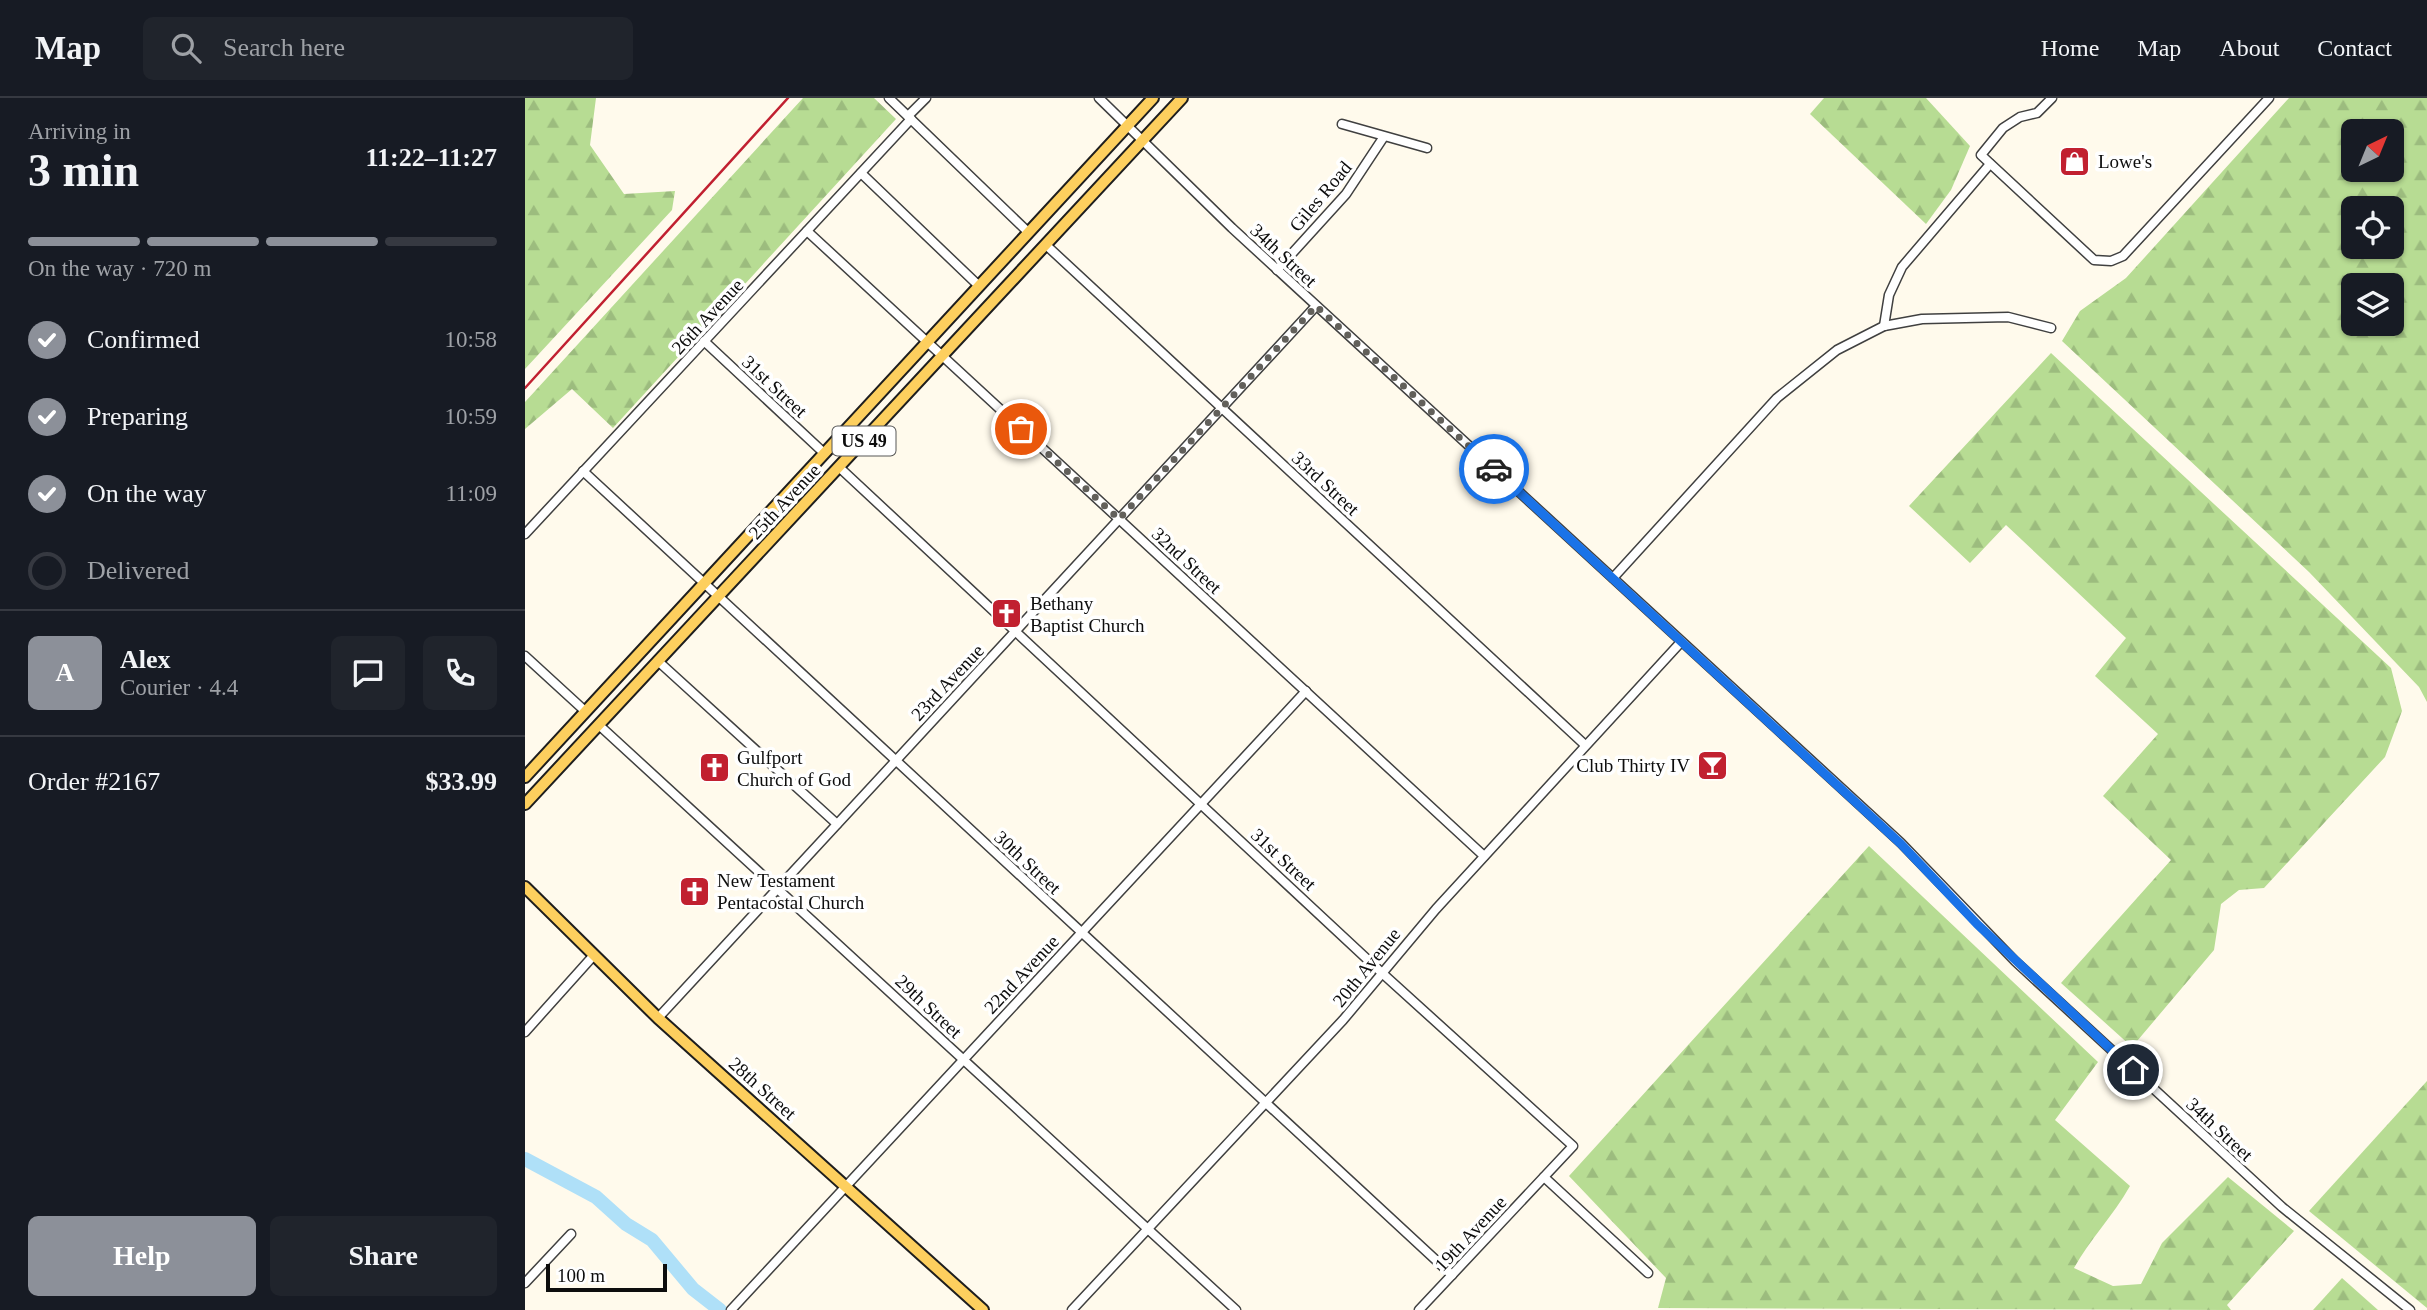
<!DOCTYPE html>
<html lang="en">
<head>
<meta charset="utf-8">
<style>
  :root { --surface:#171b24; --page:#20242c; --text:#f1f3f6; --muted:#9ea1a6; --line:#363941; --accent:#8c9099 }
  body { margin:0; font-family:Georgia,serif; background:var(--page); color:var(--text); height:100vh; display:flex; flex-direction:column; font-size:26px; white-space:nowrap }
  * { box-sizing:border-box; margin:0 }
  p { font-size:23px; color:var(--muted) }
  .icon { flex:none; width:38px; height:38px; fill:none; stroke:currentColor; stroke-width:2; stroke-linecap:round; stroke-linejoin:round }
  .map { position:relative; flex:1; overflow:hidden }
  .details { display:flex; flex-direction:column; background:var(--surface); width:525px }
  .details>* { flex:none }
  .needle { width:46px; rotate:43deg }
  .fabs { position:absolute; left:1816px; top:21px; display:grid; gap:14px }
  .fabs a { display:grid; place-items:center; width:63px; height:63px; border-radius:10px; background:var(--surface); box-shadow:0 2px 5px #0004; font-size:35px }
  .scale { position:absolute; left:21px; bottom:18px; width:121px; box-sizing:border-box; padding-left:7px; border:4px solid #0d0d0d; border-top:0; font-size:19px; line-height:24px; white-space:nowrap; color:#0d0d0d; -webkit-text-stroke:5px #fff; paint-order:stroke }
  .pin { position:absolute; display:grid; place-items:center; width:60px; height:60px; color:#fff; margin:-30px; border:4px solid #fff; border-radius:50%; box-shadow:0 2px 7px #0007 }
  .courier { position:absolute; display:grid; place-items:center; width:70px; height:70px; margin:-35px; border:5px solid #1a73e8; border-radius:50%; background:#fff; color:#222; box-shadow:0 2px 9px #0007 }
  .headline em { font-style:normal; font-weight:700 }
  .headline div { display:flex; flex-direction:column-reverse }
  .headline { display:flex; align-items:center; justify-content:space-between; height:119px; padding:0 28px }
  h1 { font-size:46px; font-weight:700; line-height:52px }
  .bar { display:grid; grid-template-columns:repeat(4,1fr); gap:10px 7px; align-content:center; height:84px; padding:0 28px }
  .bar i { height:9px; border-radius:5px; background:var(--line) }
  .bar .active { background:var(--accent) }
  .bar p { grid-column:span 4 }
  .line { display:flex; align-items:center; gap:18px; padding:0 28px; border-top:2px solid var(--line) }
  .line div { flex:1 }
  .round { display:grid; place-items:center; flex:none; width:74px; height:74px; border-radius:10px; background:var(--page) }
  ol { padding:0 28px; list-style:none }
  li { display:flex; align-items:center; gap:21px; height:77px }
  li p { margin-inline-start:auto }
  li .icon { padding:7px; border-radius:50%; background:var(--accent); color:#fff; stroke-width:4 }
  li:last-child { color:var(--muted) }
  li i { width:38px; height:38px; border:4px solid var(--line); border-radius:50% }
  .primary-button { display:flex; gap:14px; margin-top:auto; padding:14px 28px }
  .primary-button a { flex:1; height:80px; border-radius:10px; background:var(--accent); color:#fff; font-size:28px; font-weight:700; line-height:80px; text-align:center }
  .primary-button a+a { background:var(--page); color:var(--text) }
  header { display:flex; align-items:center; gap:42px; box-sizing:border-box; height:98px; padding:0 35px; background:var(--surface); border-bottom:2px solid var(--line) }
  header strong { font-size:33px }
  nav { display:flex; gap:38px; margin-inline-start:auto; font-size:24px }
  .search { width:490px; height:63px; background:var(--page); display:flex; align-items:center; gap:18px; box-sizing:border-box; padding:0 24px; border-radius:10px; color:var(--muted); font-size:26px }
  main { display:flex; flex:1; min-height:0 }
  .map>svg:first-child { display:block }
  .forest { fill:url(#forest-firs); fill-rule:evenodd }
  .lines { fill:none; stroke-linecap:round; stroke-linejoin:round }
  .river { stroke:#afe0f8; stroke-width:14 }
  .minor-casing { stroke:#404040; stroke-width:11 }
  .major-casing { stroke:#1e1e1e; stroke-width:14 }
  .minor { stroke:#fff; stroke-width:8 }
  .major { stroke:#fdcf5e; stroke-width:10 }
  .rail { stroke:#c12030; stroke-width:2.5 }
  .done { stroke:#62605b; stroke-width:7; stroke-dasharray:0 12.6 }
  .route { stroke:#1a73e8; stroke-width:9 }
  .labels { text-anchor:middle; stroke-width:7; stroke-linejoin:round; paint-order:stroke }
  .shield { fill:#fff; stroke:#565656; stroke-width:2 }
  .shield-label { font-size:18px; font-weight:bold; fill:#0d0d0d }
  .poi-label { font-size:19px; fill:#0d0d0d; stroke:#fff; text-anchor:start }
  .street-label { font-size:19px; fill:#0d0d0d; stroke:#fff }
</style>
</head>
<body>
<header>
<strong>Map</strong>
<div class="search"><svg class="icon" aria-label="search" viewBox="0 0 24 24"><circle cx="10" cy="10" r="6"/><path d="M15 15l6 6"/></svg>Search here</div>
<nav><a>Home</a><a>Map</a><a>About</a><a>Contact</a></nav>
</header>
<main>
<section class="details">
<div class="headline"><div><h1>3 min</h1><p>Arriving in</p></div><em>11:22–11:27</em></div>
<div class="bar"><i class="active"></i><i class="active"></i><i class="active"></i><i></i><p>On the way · 720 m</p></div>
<ol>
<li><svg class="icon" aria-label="check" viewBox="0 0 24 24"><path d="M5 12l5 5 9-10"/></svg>Confirmed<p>10:58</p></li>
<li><svg class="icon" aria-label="check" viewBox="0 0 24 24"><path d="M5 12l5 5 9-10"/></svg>Preparing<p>10:59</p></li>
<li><svg class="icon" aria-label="check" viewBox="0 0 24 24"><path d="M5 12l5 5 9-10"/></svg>On the way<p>11:09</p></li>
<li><i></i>Delivered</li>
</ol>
<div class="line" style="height:126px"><b class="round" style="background:var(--accent);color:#fff">A</b><div><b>Alex</b><p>Courier · 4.4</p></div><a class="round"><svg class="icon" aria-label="chat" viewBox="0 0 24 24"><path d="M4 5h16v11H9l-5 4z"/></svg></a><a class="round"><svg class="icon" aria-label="phone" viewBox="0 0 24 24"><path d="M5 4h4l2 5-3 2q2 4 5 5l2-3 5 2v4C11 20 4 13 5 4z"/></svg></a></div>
<div class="line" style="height:91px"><div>Order #2167</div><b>$33.99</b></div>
<div class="primary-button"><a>Help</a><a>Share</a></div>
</section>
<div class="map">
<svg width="1902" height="1212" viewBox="0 0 1902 1212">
  <defs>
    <pattern id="forest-firs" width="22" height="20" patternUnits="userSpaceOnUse" patternTransform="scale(1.75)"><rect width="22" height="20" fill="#b7dc93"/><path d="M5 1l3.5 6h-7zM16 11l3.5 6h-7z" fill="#9cbc7e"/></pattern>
  </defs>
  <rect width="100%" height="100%" fill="#fffaec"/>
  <!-- forest -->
  <g class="forest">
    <path d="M0,0h71l-6,47 34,49 51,-3 -3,19 -147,159z"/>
    <path d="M278,0h71l22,21 -283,309 -41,-39 -47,40v-27z"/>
    <path d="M1299,0h102l44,48 -19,44 -25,34 -116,-110z"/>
    <path d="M1764,0h138v604l-8,-15 -110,-115 -247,-231 18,-30 46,-33zM1829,33h38v39h-38zM1829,110h38v39h-38zM1829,187h38v39h-38z"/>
    <path d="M1526,255l340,315 11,43 -17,46 -121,131 -25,2 -18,14 -7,46 -82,97 -71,-64 110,-123 -68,-64 55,-62 -63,-58 31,-38 -120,-113 -36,38 -61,-57z"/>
    <path d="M1344,748l229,216 -43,58 75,66c-17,30 -40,53 -56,82l39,18 28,-2 21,-41 66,-66 66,54 -67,74 4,5 -573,-2 8,-30 -97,-102z"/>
    <path d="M1902,983v227l-118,-97z"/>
    <path d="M1817,1180l36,32h-65z"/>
  </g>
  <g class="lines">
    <!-- river -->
    <path class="river" d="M0,1061l71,38 30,27 26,16 41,49 27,21"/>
    <defs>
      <g id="minor">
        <path d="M364,0l139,134"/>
        <path d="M574,0l133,130 669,615 114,118 267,246 128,103"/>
        <path d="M1527,0l-15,15 -17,4 -17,11 -22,27 113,105 17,1 12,-5 146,-158"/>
        <path d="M383,18l18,-18"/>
        <path d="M817,26l85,24"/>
        <path d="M336,75l118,113"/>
        <path d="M282,133l677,625"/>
        <path d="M521,147l538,499"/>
        <path d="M752,172l69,-76 37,-56"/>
        <path d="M1359,228l5,-31 13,-28 88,-103"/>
        <path d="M179,243l120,112"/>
        <path d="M315,370l542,505 191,173 -154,164"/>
        <path d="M58,373l869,804"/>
        <path d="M0,436l386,-415"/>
        <path d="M1088,480l164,-180 60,-48 47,-24 38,-7 86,-2 43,11"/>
        <path d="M0,558l60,55"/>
        <path d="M134,564l178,162"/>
        <path d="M75,628l636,584"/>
        <path d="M133,920l658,-712"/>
        <path d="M0,934l69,-77"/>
        <path d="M1019,1079l104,96"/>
        <path d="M0,1185l46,-49"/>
        <path d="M206,1212l575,-619"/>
        <path d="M547,1212l271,-290 93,-111 245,-267"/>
      </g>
      <g id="major">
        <path d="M0,679l628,-679"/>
        <path d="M0,706l657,-706"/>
        <path d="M0,789l133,131 325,292"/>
      </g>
    </defs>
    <!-- minor casing -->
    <use href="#minor" class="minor-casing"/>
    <!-- major casing -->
    <use href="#major" class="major-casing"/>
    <!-- minor -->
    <use href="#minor" class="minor"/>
    <!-- major -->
    <use href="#major" class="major"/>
    <!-- rail -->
    <path class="rail" d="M0,290l263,-290"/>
  </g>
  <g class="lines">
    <!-- done -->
    <path class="done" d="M496,331l98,90 197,-213 178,163"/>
    <!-- route -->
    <path class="route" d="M969,371l407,375 76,80 156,146"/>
  </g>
  <!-- icons -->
  <defs>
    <symbol id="shop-square" viewBox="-11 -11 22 22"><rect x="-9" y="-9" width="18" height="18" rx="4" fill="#c12030" stroke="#fff"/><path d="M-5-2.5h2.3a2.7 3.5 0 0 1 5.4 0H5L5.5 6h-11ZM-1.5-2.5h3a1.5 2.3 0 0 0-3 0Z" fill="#fff"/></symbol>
    <symbol id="church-square" viewBox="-11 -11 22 22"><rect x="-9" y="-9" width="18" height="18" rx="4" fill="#c12030" stroke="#fff"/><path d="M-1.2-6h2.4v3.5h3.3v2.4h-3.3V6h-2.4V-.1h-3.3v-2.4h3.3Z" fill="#fff"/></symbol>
    <symbol id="bar-square" viewBox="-11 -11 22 22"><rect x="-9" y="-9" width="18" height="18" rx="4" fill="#c12030" stroke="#fff"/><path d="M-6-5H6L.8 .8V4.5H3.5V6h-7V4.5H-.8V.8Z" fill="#fff"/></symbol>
  </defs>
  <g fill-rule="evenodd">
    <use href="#shop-square" x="1532" y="46" width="35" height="35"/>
    <use href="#church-square" x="464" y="498" width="35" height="35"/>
    <use href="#bar-square" x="1170" y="650" width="35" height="35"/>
    <use href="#church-square" x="172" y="652" width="35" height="35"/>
    <use href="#church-square" x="152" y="776" width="35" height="35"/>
  </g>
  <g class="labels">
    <!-- shield labels -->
    <rect class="shield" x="307.5" y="328.5" width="63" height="29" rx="5"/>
    <g class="shield-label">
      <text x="339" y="349">US 49</text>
    </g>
    <!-- poi labels -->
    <g class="poi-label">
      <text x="1573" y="70">Lowe's</text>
      <text x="505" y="512">Bethany<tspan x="505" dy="22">Baptist Church</tspan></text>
      <text x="212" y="666">Gulfport<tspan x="212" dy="22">Church of God</tspan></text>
      <text x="1165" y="674" text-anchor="end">Club Thirty IV</text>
      <text x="192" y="789">New Testament<tspan x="192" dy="22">Pentacostal Church</tspan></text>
    </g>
    <!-- street labels -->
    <g class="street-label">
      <text transform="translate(795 98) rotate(-50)" y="7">Giles Road</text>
      <text transform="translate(759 157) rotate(43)" y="7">34th Street</text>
      <text transform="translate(182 218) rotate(-47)" y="7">26th Avenue</text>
      <text transform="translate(250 288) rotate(43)" y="7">31st Street</text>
      <text transform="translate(801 385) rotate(43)" y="7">33rd Street</text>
      <text transform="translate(259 403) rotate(-47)" y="7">25th Avenue</text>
      <text transform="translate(662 462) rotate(43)" y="7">32nd Street</text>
      <text transform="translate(422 584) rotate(-47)" y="7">23rd Avenue</text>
      <text transform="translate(759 761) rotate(43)" y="7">31st Street</text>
      <text transform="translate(503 764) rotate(43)" y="7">30th Street</text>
      <text transform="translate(841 869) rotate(-51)" y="7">20th Avenue</text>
      <text transform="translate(496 876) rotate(-47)" y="7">22nd Avenue</text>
      <text transform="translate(404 908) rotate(43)" y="7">29th Street</text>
      <text transform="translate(238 990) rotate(42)" y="7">28th Street</text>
      <text transform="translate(1695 1031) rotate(43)" y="7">34th Street</text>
      <text transform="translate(945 1135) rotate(-47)" y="7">19th Avenue</text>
    </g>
  </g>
</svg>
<div class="fabs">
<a><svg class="needle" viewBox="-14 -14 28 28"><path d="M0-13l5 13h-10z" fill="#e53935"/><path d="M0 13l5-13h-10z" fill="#9ea1a6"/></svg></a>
<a><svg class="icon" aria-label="locate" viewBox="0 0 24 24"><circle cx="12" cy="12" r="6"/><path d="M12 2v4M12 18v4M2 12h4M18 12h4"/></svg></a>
<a><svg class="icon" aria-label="layers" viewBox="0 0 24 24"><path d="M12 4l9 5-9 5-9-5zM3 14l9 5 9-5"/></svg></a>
</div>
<div class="scale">100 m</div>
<div class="pin" style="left:496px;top:331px;background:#ea580c"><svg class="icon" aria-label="bag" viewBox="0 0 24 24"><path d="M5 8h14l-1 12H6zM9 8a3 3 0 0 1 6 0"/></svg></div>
<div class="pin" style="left:1608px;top:972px;background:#1f2937"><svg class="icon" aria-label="home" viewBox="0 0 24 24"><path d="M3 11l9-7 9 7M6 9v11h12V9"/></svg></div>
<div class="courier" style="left:969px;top:371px"><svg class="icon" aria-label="car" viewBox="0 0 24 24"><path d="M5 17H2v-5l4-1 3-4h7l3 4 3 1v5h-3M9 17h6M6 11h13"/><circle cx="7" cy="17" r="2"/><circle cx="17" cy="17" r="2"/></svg></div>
</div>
</main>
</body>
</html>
